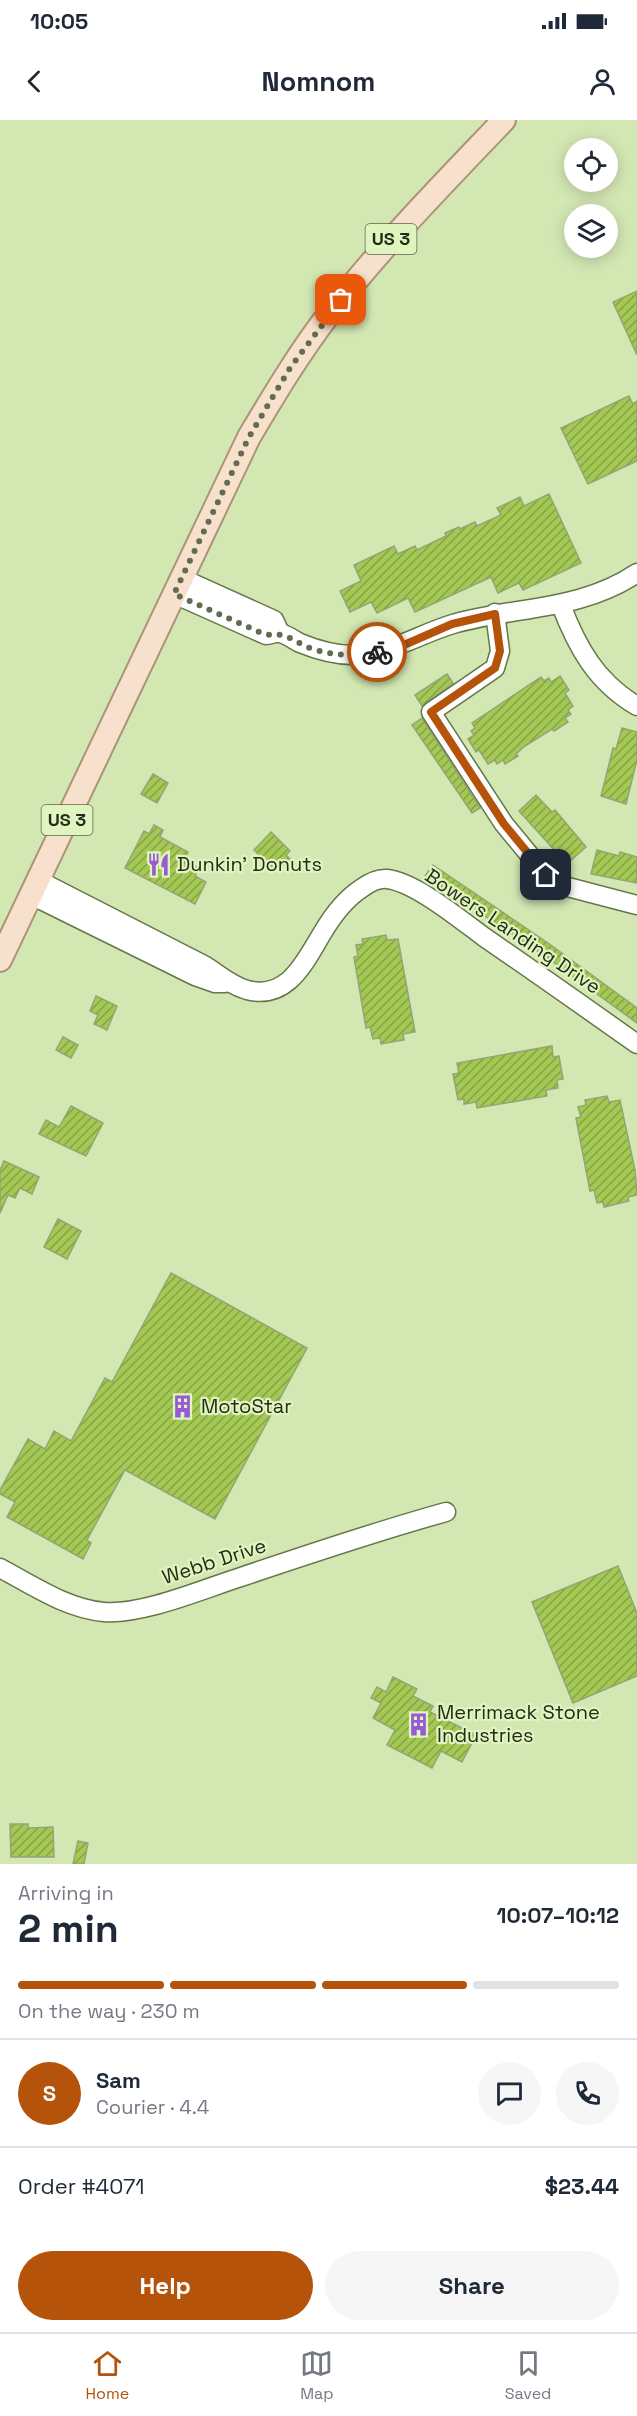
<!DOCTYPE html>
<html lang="en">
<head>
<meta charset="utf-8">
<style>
  :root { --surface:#fff; --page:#f6f6f7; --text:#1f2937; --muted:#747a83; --line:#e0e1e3; --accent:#b45309 }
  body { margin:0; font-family:"Space Grotesk",sans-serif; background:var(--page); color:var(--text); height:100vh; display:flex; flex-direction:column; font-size:22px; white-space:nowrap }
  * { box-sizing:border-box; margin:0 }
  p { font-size:20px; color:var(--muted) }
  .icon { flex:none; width:33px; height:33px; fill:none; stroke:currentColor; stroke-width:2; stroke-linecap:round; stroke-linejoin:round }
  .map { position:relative; height:1744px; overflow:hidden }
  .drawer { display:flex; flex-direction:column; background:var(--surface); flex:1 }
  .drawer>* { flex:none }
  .buttons { position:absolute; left:564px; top:18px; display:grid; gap:12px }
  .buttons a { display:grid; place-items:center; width:54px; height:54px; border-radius:50%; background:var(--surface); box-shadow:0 3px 15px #0003; font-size:30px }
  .pin { position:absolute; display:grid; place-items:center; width:51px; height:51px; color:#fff; margin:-26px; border-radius:12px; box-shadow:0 3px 9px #0006 }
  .courier { position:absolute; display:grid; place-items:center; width:60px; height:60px; margin:-30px; border:4px solid #b45309; border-radius:50%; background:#fff; color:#222; box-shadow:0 2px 8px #0007 }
  .summary em { font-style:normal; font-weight:700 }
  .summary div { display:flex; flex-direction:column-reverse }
  .summary { display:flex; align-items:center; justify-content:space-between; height:102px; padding:0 18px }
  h1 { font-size:39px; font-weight:700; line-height:45px }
  .bar { display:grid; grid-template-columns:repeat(4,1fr); gap:9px 6px; align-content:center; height:72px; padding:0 18px }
  .bar i { height:8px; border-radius:4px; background:var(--line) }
  .bar .active { background:var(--accent) }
  .bar p { grid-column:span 4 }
  .line { display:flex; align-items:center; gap:15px; padding:0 18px; border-top:2px solid var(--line) }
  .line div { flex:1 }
  .round { display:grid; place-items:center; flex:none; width:63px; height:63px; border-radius:32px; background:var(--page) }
  .button { display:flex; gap:12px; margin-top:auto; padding:12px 18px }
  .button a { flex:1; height:69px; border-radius:36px; background:var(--accent); color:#fff; font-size:24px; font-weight:700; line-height:69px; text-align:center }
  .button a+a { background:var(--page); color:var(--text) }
  .status { display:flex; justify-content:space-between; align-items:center; height:42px; padding:0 30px; background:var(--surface); direction:ltr }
  .status svg { height:16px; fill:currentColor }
  header { display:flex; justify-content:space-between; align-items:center; height:78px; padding:0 18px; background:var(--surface); font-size:27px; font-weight:700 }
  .tabs { display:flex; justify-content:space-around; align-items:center; height:84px; border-top:2px solid var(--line); background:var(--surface); font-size:16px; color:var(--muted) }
  .tabs a { display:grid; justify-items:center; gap:3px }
  .tabs .active { color:var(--accent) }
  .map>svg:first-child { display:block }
  .building { fill:url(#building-hatch); stroke:#93a574; stroke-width:1.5 }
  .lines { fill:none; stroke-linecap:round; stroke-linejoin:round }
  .minor-casing { stroke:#657647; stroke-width:21 }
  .major-casing { stroke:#ab9477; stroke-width:26 }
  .minor { stroke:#fff; stroke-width:18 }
  .major { stroke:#f8e1cc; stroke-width:22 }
  .done { stroke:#616d4e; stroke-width:6; stroke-dasharray:0 10.8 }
  .route { stroke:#b45309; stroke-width:8 }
  .labels { text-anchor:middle; stroke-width:4.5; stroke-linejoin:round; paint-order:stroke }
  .shield { fill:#e0f4c0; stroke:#5c674a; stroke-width:1.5 }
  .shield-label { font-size:18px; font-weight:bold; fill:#242b17 }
  .poi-label { font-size:20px; fill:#242b17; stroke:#e0f4c0; text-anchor:start }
  .street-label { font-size:20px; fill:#242b17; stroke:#e0f4c0 }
</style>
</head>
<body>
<div class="status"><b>10:05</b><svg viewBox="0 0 49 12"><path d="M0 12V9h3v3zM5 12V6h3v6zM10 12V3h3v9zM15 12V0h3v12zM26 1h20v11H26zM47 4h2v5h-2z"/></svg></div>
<header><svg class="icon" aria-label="back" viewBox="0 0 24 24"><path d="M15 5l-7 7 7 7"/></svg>Nomnom<svg class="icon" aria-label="person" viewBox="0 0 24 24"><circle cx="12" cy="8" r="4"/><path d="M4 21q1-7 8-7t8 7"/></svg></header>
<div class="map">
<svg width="637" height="1744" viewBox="0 0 637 1744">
  <defs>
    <pattern id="building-hatch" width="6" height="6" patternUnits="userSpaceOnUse" patternTransform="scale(1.5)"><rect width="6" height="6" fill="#a3c954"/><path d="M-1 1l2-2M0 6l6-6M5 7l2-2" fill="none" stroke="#85a345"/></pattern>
  </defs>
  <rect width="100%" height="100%" fill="#d3e7b3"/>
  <!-- building -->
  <g class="building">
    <path d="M637,171v64l-24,-53z"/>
    <path d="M629,276l4,8 4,-3v60l-49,23 -27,-56z"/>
    <path d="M549,374l32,69 -58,27 -4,-7 -21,10 -7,-16 -76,35 -7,-14 -31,15 -6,-11 -21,10 -10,-21 21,-10 -7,-16 40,-19 4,8 17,-8 2,4 29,-14 -1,-3 14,-6 1,2 15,-7 2,4 24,-11 -4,-7 23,-11 4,9z"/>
    <path d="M447,554l6,9 -31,23 -7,-11z"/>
    <path d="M560,556l9,14 -4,3 8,13 -5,4 3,4 -6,4 3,4 -14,9 -2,-2 -27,17 -9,8 2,2 -13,8 -2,-4 -6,4 -2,-4 -7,4 -9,-14 -3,2 -8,-13 6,-4 -3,-4 4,-3 -3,-5 69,-46 3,4 5,-3 2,4z"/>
    <path d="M422,598l58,90 -8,5 -60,-88z"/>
    <path d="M622,608l15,4v28l-11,44 -25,-8 12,-48 3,1z"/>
    <path d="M153,654l15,9 -11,20 -16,-9z"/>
    <path d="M536,675l16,17 3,-2 31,37 -19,17 -48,-53z"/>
    <path d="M154,705l9,5 -3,7 28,15 -4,8 15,8 -4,8 11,6 -11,22 -70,-36 19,-37 5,3z"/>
    <path d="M271,712l19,19 -4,4 4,4 -9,8 -3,-3 -5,5 -19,-19z"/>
    <path d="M597,730l22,6 1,-4 17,5v26l-46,-9z"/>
    <path d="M433,745l115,78 89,65v15l-91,-66 -121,-81z"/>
    <path d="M386,815l1,5 11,-1 17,93 -12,2 1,6 -23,4 -1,-6 -7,1 -3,-12 -4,1 -12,-71 4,-1 -2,-11 7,-1 -1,-5z"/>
    <path d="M96,876l21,10 -10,24 -13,-6 4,-9 -8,-4z"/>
    <path d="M63,917l15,8 -7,13 -15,-8z"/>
    <path d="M552,926l1,11 6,-1 4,23 -6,1 1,8 -12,2 1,6 -70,12 -1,-6 -12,2v-5l-6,1 -5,-26 6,-1 -2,-10z"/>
    <path d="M607,976l2,6 11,-2 15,70 2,25 -9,2 1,4 -25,6 -1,-5 -6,1 -3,-13 -4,1 -14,-73 5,-1 -3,-10 8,-2 -1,-5z"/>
    <path d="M71,986l32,17 -17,33 -47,-22 7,-14 13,7z"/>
    <path d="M4,1041l35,16 -7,17 -12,-6 -5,10 -7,-3 -8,18v-43z"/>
    <path d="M58,1099l23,12 -14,28 -23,-12z"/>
    <path d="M171,1153l136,75 -92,171 -90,-49 -38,70 4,3 -8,16 -76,-42 8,-15 -15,-8v-4l28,-51 17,10 9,-18 17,10 34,-63 7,4z"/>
    <path d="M618,1446l19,47v63l-64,27 -41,-101z"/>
    <path d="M393,1557l24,12 -4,7 20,10 -3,6 46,23 -14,27 -21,-11 -9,17 -45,-23 8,-15 -22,-12 8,-15 -10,-5 6,-11 9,5z"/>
    <path d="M10,1704h18v4l25,-1 1,30h-43z"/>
    <path d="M78,1721l10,2 -4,21h-11z"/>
  </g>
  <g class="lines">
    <defs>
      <g id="minor">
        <path d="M181,458l93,42 6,13"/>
        <path d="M174,474l92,41c4,0 10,-3 14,-2 6,1 14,7 20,10 17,7 35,12 53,12 38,-1 66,-21 100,-31 63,-18 128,-13 184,-51"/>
        <path d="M561,485c16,42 35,77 76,101"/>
        <path d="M495,493l5,38 -5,17 -64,44 73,112 42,51 18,11 73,19"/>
        <path d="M38,760l166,85c15,9 26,20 43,25 42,11 59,-31 76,-58 10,-17 22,-33 39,-44 7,-5 16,-10 25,-9 28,3 74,41 97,58 51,35 102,71 153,107"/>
        <path d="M31,775l164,81 20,7h10"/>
        <path d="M0,1448c32,17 67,41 104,44 39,3 99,-23 137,-35 68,-23 136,-46 205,-65"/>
      </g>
      <path id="major" d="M0,840l249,-523c25,-42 50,-84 80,-123 54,-69 115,-131 175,-194"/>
    </defs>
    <!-- minor casing -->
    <use href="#minor" class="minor-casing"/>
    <!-- major casing -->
    <use href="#major" class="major-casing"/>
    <!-- minor -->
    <use href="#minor" class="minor"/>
    <!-- major -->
    <use href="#major" class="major"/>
  </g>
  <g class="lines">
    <!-- done -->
    <path class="done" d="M341,180l-51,68 -41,69 -75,157 92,41c21,-3 26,6 44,13 22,8 44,8 67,4"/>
    <!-- route -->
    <path class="route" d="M377,532l27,-7 48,-21 43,-10 5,37 -5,17 -64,44 73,112 42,51"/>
  </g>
  <!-- icons -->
  <defs>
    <symbol id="restaurant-bare" viewBox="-9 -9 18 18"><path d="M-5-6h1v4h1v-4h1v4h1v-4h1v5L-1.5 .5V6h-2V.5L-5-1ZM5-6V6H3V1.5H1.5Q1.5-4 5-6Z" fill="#975bd2" stroke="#e0f4c0" stroke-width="2.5" paint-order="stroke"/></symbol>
    <symbol id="building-bare" viewBox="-9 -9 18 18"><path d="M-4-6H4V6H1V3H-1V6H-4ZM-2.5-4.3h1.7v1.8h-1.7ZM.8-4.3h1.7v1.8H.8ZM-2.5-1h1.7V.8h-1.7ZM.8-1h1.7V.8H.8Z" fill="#975bd2" stroke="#e0f4c0" stroke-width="2.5" paint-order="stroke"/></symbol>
  </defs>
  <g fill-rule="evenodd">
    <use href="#restaurant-bare" x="142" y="728" width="33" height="33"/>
    <use href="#building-bare" x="166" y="1270" width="33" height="33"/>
    <use href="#building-bare" x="402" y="1588" width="33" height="33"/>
  </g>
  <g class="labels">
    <!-- shield labels -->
    <g class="shield">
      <rect x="365.5" y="104" width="51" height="30" rx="4.5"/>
      <rect x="41.5" y="685" width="51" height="30" rx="4.5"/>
    </g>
    <g class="shield-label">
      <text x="391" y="125">US 3</text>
      <text x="67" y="706">US 3</text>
    </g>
    <!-- poi labels -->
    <g class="poi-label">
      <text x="177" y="751">Dunkin' Donuts</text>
      <text x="201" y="1293">MotoStar</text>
      <text x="437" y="1599">Merrimack Stone<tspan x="437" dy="23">Industries</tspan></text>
    </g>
    <!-- street labels -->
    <g class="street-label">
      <text transform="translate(513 811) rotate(34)" y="7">Bowers Landing Drive</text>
      <text transform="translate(214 1441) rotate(-18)" y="7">Webb Drive</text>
    </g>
  </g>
</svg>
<div class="buttons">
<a><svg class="icon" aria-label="locate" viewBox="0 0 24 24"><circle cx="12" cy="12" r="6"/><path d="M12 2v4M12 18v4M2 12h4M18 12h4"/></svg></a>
<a><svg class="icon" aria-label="layers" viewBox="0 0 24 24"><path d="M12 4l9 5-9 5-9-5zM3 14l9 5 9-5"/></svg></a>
</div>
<div class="pin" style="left:341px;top:180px;background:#ea580c"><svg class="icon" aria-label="bag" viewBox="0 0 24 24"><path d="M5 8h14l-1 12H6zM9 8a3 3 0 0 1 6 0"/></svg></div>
<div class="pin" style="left:546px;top:755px;background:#1f2937"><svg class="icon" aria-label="home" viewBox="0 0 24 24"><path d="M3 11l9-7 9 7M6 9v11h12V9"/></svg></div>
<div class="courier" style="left:377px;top:532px"><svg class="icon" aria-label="bike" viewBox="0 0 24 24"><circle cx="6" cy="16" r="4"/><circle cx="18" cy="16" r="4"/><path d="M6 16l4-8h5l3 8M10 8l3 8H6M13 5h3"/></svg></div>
</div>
<section class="drawer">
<div class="summary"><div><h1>2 min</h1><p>Arriving in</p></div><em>10:07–10:12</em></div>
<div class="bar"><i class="active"></i><i class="active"></i><i class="active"></i><i></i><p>On the way · 230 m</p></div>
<div class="line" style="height:108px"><b class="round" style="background:var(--accent);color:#fff">S</b><div><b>Sam</b><p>Courier · 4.4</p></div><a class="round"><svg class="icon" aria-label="chat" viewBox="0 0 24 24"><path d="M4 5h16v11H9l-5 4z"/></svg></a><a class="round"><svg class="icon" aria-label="phone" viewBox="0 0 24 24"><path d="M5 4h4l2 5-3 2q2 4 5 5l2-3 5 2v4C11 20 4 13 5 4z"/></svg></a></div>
<div class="line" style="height:78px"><div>Order #4071</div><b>$23.44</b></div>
<div class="button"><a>Help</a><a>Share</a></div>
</section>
<nav class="tabs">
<a class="active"><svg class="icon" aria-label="home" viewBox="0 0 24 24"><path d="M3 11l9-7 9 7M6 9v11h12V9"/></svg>Home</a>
<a><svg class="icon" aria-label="map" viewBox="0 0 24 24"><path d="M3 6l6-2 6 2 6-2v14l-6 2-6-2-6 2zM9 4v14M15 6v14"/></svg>Map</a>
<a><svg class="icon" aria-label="saved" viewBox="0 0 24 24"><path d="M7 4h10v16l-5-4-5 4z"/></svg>Saved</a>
</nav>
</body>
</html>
